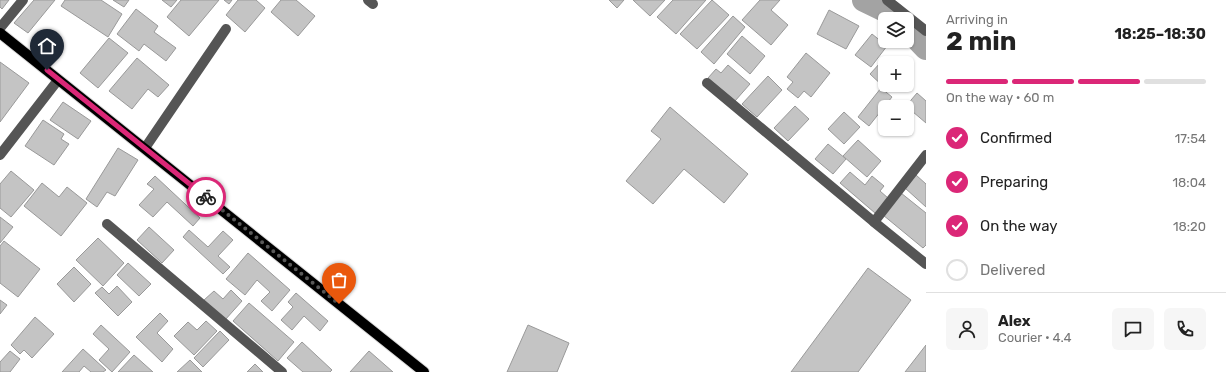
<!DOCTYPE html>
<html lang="en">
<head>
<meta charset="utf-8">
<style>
  :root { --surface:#fff; --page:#f6f6f6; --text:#222; --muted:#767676; --line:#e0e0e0; --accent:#db2777 }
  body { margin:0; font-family:Rubik,sans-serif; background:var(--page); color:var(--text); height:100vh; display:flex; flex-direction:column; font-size:15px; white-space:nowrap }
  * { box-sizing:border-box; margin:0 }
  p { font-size:13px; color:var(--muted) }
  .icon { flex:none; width:22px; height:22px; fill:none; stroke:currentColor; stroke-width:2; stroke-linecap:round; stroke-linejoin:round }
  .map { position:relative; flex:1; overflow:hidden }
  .details { display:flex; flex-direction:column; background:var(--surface); width:300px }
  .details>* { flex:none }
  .buttons { position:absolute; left:878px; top:12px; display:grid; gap:8px }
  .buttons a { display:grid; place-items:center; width:36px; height:36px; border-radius:6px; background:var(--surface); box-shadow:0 1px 3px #0004; font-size:20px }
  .pin { position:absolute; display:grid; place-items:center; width:34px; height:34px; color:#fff; margin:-41px -17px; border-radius:50% 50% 50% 0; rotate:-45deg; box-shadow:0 0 4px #0007 }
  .pin .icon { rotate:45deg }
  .courier { position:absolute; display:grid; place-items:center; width:40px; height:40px; margin:-20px; border:3px solid #db2777; border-radius:50%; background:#fff; color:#222; box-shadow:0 1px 5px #0007 }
  .summary em { font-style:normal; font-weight:700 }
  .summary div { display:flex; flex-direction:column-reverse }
  .summary { display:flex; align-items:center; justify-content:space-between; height:68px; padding:0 20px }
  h1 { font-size:26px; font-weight:700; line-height:30px }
  .bar { display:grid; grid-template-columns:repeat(4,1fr); gap:6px 4px; align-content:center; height:48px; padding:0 20px }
  .bar i { height:5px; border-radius:3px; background:var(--line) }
  .bar .active { background:var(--accent) }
  .bar p { grid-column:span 4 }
  .line { display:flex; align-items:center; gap:10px; padding:0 20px; border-top:1px solid var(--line) }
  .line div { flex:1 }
  .round { display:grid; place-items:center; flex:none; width:42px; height:42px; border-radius:6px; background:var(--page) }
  ol { padding:0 20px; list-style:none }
  li { display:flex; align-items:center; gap:12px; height:44px }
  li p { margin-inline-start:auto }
  li .icon { padding:4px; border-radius:50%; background:var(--accent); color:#fff; stroke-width:4 }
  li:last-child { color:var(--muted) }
  li i { width:22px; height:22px; border:2px solid var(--line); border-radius:50% }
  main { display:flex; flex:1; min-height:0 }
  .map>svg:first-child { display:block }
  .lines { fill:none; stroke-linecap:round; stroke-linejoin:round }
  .canal { stroke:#a3a3a3; stroke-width:24 }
  .building { fill:#c4c4c4; stroke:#999 }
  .major-casing { stroke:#dbdbdb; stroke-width:12 }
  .minor { stroke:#555; stroke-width:10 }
  .major { stroke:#000; stroke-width:10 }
  .done { stroke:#595959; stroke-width:4; stroke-dasharray:0 7.2 }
  .route { stroke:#db2777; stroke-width:5 }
</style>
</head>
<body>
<main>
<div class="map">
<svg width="926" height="372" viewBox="0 0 926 372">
  <rect width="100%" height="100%" fill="#fff"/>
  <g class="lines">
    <!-- canal -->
    <g class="canal">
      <path d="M864,0l29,14 5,5"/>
      <path d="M907,28l19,20"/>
    </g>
  </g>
  <!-- building -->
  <g class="building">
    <path d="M0,0h9l-7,9 -2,-2z"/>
    <path d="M34,0h21l-27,33 -14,-10z"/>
    <path d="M65,0h36l21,14 -14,23 -47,-31z"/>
    <path d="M113,0h16l-5,7z"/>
    <path d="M162,0h15l-6,7z"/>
    <path d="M181,0h38l-30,36 -22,-19z"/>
    <path d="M224,0h8l-3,4z"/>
    <path d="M238,0h18l9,8 -20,24 -19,-17z"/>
    <path d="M281,0h15l19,16 -17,20 -27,-24z"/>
    <path d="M609,0h15l-7,8z"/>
    <path d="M633,0h32l-15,16z"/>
    <path d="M673,0h33l-30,34 -19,-17z"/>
    <path d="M712,0l17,15 -32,34 -17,-15z"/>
    <path d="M760,0h20l-9,10 17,15 -17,20 -29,-25z"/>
    <path d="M136,9l22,17 -4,6 22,16 -10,13 -22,-17 -5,7 -22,-17z"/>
    <path d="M829,10l30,16 -13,23 -29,-15z"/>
    <path d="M733,16l12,11 -31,37 -13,-12z"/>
    <path d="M872,34l15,12 -16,21 -16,-12z"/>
    <path d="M742,36l23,20 -15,18 -23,-20z"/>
    <path d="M109,38l19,15 -30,35 -18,-15z"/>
    <path d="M806,53l24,20 -19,24 -7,-6 -6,7 -11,-9 6,-7 -6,-5z"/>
    <path d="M137,58l32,27 -11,12 -10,-8 -16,20 -23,-18z"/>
    <path d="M0,62l29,21 -29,39z"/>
    <path d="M881,62l4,3v20h2l-2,3 -15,-14z"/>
    <path d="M728,65l22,19 -15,17 -27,-23 8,-9 5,4z"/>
    <path d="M768,76l14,14 -25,27 -15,-13z"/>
    <path d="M881,88l11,9 -23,29 -11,-9z"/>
    <path d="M917,93l9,8v22l-20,-17z"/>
    <path d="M63,102l28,19 -13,18 -28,-19z"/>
    <path d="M795,106l14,13 -21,22 -14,-13z"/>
    <path d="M670,107l78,67 -24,29 -40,-34 -31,35 -27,-23 35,-42 -10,-8z"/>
    <path d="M844,112l16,15 -16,17 -16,-15z"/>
    <path d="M43,120l21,14 -3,5 8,5 -15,21 -29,-19z"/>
    <path d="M858,140l23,21 -14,16 -24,-21z"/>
    <path d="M828,144l18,15 -13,15 -18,-15z"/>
    <path d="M118,148l20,12 -23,36 -8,-4 -10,15 -11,-8z"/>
    <path d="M11,171l23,19 -23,27 -11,-9v-24z"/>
    <path d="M850,172l15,13 7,-9 12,10 -4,5 8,7 -13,15 -35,-30z"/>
    <path d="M916,175l10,9v23l-21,-19z"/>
    <path d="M155,176l45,42 -7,8 -26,-24 -14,15 -14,-12 15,-16 -7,-5z"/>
    <path d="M42,183l17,14 8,-10 20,16 -26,33 -37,-30z"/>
    <path d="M901,193l25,20v32l-3,3 -40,-33z"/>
    <path d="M0,217l13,10 -13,16z"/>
    <path d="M149,227l25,23 -12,13 -25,-23z"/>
    <path d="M189,230l19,17 15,-16 10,9 -15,16 12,11 -7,7 -40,-37z"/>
    <path d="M98,238l26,25 -21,23 -27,-26z"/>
    <path d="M4,241l36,28 -22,28 -18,-14v-37z"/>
    <path d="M248,253l42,37 -18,21 -11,-10 9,-9 -13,-12 -12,15 -19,-16z"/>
    <path d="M128,263l23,21 -12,12 -22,-21z"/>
    <path d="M74,267l17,17 -17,18 -17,-18z"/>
    <path d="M868,268l43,32 -53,72h-67z"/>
    <path d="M117,286l15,16 -14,14 -23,-23 7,-6 7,7z"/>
    <path d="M231,290l11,11 -17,19 -21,-20 10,-9 9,8z"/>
    <path d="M296,293l32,28 -8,10 -16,-15 -12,14 -11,-10 12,-13 -5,-5z"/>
    <path d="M0,300l7,5 -7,9z"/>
    <path d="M249,303l45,39 -16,19 -45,-40z"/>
    <path d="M160,313l8,8 -11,12 16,16 -11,13 -26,-25z"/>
    <path d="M35,317l19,17 -22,24 -8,-8 -4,4 -9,-9z"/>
    <path d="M206,321l11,10 -23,24 -20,-19 14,-14 9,8z"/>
    <path d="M101,325l29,27 -18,20 -13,-12 10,-11 -16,-15z"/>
    <path d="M528,325l41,18 -12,29h-50z"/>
    <path d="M220,331l9,9 -26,27 -9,-9z"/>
    <path d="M302,342l30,28 -2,2h-27l-16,-14z"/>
    <path d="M926,345v27h-21z"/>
    <path d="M83,349l23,21 -3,2h-12l-7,-6 -5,6h-17z"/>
    <path d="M10,351l10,8 -10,13h-10v-10z"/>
    <path d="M369,351l24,21h-43z"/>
    <path d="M134,355l19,17h-35z"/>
    <path d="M190,360l12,12h-25z"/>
    <path d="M255,364l8,8h-16z"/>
  </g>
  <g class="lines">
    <defs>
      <path id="major" d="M0,33l424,339"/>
    </defs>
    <!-- major casing -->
    <use href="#major" class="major-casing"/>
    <!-- minor -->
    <g class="minor">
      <path d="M368,0l5,4"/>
      <path d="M887,0l39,31"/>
      <path d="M0,28l23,-28"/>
      <path d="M707,83l167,139"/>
      <path d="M145,148l81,-119"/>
      <path d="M0,155l58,-75"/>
      <path d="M926,155l-52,67 52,42"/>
      <path d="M107,224l175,148"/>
    </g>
    <!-- major -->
    <use href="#major" class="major"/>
  </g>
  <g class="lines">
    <!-- done -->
    <path class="done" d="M206,197l133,107"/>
    <!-- route -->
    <path class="route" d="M47,70l159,127"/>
  </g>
</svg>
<div class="buttons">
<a><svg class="icon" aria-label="layers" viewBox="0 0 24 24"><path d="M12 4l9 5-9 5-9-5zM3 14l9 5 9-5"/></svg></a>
<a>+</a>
<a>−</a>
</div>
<div class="pin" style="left:339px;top:304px;background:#ea580c"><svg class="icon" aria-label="bag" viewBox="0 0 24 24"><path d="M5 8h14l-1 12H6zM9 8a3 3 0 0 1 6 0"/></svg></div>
<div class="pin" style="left:47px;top:70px;background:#1f2937"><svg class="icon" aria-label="home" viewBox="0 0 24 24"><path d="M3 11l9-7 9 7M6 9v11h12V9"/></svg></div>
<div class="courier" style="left:206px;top:197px"><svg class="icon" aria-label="bike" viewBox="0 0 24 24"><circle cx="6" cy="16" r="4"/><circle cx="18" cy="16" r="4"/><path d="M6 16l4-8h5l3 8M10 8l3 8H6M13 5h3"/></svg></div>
</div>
<section class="details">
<div class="summary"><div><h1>2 min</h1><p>Arriving in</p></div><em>18:25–18:30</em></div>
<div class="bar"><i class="active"></i><i class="active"></i><i class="active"></i><i></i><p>On the way · 60 m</p></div>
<ol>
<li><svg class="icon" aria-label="check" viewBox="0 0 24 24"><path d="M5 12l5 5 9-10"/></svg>Confirmed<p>17:54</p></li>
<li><svg class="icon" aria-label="check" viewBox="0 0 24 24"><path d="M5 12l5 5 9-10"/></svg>Preparing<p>18:04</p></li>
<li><svg class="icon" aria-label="check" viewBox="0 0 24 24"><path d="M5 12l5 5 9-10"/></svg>On the way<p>18:20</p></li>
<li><i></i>Delivered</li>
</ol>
<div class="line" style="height:72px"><a class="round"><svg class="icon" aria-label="person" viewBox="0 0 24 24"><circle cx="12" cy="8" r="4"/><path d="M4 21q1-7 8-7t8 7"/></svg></a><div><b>Alex</b><p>Courier · 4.4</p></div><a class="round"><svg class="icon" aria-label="chat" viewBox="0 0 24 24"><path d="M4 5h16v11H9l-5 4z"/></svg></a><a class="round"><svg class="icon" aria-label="phone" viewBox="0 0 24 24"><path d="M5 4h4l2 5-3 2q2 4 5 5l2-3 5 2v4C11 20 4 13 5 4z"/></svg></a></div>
</section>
</main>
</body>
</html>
